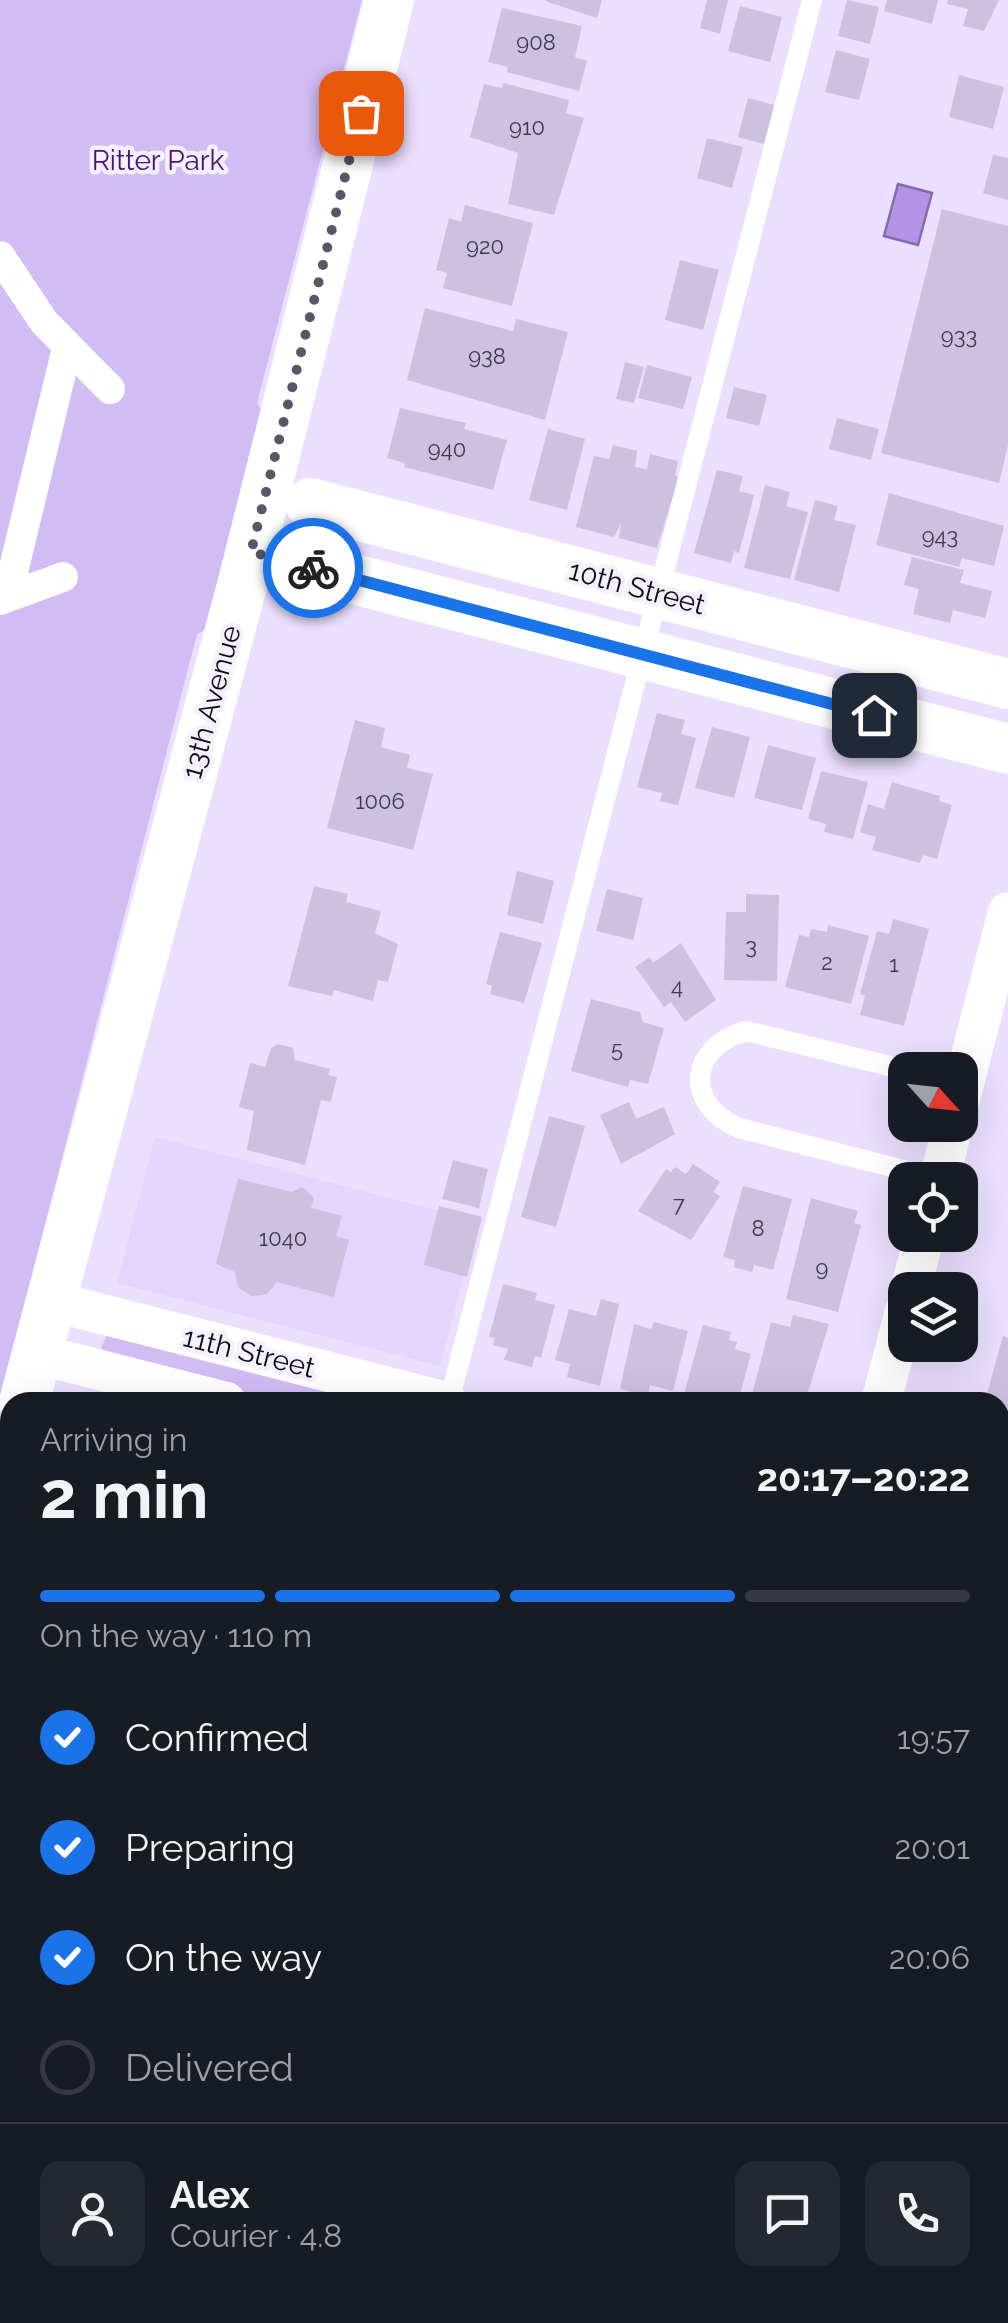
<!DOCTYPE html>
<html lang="en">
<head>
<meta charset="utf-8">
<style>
  :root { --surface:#171b24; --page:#242831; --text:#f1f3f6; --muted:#9ea1a6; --line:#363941; --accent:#1a73e8 }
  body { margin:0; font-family:Raleway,sans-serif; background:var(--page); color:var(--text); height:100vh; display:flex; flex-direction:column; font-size:38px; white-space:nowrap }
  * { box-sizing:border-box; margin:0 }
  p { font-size:32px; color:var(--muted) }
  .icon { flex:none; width:55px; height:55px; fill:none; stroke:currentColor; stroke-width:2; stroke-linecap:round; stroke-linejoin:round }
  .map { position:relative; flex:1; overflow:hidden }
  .drawer { position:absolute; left:0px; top:1392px; width:1010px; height:932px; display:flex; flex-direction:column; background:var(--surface); border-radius:30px 30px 0 0; box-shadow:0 10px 40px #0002 }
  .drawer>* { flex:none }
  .needle { width:65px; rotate:117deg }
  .buttons { position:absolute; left:888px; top:1052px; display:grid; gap:20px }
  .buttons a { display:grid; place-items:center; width:90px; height:90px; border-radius:20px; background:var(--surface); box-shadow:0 10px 40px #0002; font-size:50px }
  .pin { position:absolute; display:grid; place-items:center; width:85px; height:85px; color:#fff; margin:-42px; border-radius:20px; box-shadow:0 5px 15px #0006 }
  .courier { position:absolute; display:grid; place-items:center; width:100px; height:100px; margin:-50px; border:8px solid #1a73e8; border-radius:50%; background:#fff; color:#222; box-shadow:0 2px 12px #0007 }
  .head em { font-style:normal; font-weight:700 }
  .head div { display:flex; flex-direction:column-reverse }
  .head { display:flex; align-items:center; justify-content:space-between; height:170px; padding:0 40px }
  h1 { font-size:65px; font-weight:700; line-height:75px }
  .bar { display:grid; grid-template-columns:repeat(4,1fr); gap:15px 10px; align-content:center; height:120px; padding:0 40px }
  .bar i { height:12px; border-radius:8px; background:var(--line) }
  .bar .current { background:var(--accent) }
  .bar p { grid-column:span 4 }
  .line { display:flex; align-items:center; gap:25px; padding:0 40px; border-top:2px solid var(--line) }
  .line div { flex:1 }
  .round { display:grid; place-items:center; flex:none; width:105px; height:105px; border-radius:20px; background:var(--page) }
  ol { padding:0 40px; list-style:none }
  li { display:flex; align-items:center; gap:30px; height:110px }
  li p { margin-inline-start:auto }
  li .icon { padding:10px; border-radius:50%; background:var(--accent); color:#fff; stroke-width:4 }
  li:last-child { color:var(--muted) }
  li i { width:55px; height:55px; border:5px solid var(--line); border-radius:50% }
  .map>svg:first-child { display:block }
  .built { fill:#e3d5fb }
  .green { fill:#d1bcf4 }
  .water { fill:#b593e7; stroke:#836aa8; stroke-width:2.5 }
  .building { fill:#ccc1e0 }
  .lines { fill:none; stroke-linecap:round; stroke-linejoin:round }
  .service { stroke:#fff; stroke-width:20 }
  .pedestrian { stroke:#fff; stroke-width:30 }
  .minor { stroke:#fff; stroke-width:40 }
  .tertiary { stroke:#fff; stroke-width:50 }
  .done { stroke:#5c5567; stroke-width:10; stroke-dasharray:0 18 }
  .route { stroke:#1a73e8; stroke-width:12 }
  .labels { text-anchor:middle; stroke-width:9; stroke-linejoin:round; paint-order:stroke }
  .number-label { font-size:22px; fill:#3e3848 }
  .park-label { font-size:28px; fill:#471376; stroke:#f4f0fc }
  .street-label { font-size:28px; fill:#0f0b15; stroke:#f4f0fc }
</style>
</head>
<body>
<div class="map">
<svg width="1008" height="2323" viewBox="0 0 1008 2323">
  <rect width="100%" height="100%" fill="#eadffe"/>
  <!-- built -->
  <path class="built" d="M155,1137l323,84 -38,145 -323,-83z"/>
  <!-- green -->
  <g class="green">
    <path d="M0,0h362l-105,403 7,10 -55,215 -12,6 -197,765z"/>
    <path d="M109,1331l284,71h-121l-154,-39 -17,-15z"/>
  </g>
  <!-- water -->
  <path class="water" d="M898,184l34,9 -14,52 -34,-9z"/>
  <!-- building -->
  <g class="building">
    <path d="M602,0l-5,18 -52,-17v-1z"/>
    <path d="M707,0h21l-8,34 -20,-6z"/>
    <path d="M847,0l32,7 -9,37 -32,-8z"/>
    <path d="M887,0h51l-6,24 -48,-13z"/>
    <path d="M948,0h51l-15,31 -21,-5 5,-17 -21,-5z"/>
    <path d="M740,6l42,11 -12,45 -42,-11z"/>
    <path d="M502,8l80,18 -7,31 12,4 -8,30 -72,-19 1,-5 -20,-5z"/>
    <path d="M836,50l34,9 -11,41 -34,-8z"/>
    <path d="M959,75l45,12 -11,42 -44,-12z"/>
    <path d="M503,83l66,17 -3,13 18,5 -30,97 -46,-11 10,-51 -48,-16 14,-53 18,4z"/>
    <path d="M748,98l26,7 -10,39 -26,-7z"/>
    <path d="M707,138l36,9 -11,41 -35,-10z"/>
    <path d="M993,155l15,3v42l-25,-7z"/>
    <path d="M465,205l68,18 -21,83 -69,-18 4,-15 -11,-3 13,-52 12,4z"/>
    <path d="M942,209l66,17v219l-9,38 -118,-30z"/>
    <path d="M680,260l39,10 -16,60 -38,-10z"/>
    <path d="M425,308l88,23 3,-12 52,13 -23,88 -138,-40z"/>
    <path d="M625,362l19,5 -10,36 -18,-4z"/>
    <path d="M647,365l45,12 -9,32 -45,-11z"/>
    <path d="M734,387l33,8 -8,31 -33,-8z"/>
    <path d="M400,408l66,15 -2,6 43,11 -14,50 -89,-23 1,-4 -18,-5z"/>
    <path d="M837,418l42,11 -8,31 -42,-11z"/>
    <path d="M548,429l37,10 -18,71 -38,-10z"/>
    <path d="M613,445l24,6 -2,16 12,2 3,-15 28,7 -3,15 4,1 -22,71 -38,-10 2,-15 -7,14 -38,-10 18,-71 15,3z"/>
    <path d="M717,470l26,6 -4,15 15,4 -15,58 -5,-2 -3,12 -37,-10z"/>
    <path d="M765,485l25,7 -4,14 22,6 -18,67 -46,-11z"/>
    <path d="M889,493l115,33 -10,40 -32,-8 -3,9 -83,-22z"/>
    <path d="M815,500l23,6 -4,14 22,5 -17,67 -45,-12z"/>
    <path d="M912,557l52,13 -4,13 32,8 -7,27 -32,-8 -3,13 -37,-9 6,-25 -15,-4z"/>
    <path d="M657,713l28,7 -4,14 15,4 -18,67 -18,-4 2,-8 -25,-6z"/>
    <path d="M355,720l30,8 -4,19 29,8 -3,13 26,6 -20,76 -86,-22z"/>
    <path d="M712,727l38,10 -16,61 -39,-10z"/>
    <path d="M768,745l48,13 -14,52 -48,-12z"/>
    <path d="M821,771l47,11 -15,57 -29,-7 2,-8 -18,-5z"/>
    <path d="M892,782l48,14 -1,5 13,4 -15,54 -14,-4 -3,8 -48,-13 4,-13 -16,-5 8,-28 16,5z"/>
    <path d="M517,871l37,10 -11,43 -36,-9z"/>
    <path d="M314,886l34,8 -2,8 35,9 -6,22 23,11 -10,38 -10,-2 -5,21 -39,-11 -2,6 -44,-10z"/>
    <path d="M607,889l36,9 -10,42 -37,-9z"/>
    <path d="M746,894l33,1 -2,86 -53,-1 2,-68h20z"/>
    <path d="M893,919l36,10 -25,97 -44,-11 5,-19 -5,-2 17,-63 12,3z"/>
    <path d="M828,925l41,11 -18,68 -66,-17 14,-52 10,2 2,-8 16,3z"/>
    <path d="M500,932l42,11 -18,60 -34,-9 2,-8 -6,-2z"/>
    <path d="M681,943l35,57 -31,22 -14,-20 -7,5 -29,-40 15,-10 3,6z"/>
    <path d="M591,999l49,13 3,10 21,6 -16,56 -18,-4 -2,7 -57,-16z"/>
    <path d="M278,1044l15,4 2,12 35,9 -2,6 9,2 -6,25 -10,-2 -16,65 -58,-15 7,-39 -15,-4 11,-44 15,4 6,-19z"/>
    <path d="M629,1102l7,17 28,-12 11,27 -54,30 -21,-49z"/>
    <path d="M549,1116l36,10 -29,101 -35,-10z"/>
    <path d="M453,1160l35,9 -9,39 -37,-9z"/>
    <path d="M693,1164l27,18 -7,10 7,4 -29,44 -53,-29 28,-42 5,3 4,-5 11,7z"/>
    <path d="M238,1179l54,13 10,-5 12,11 -3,10 31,8 -6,20 13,4 -15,57 -57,-15 -10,12 -16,2 -13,-9 -3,-15 -19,-8z"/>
    <path d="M743,1186l49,13 -19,71 -19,-5 -2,7 -18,-5 1,-7 -12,-3z"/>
    <path d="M811,1198l47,13 -4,12 7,2 -23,87 -52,-13z"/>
    <path d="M439,1206l43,11 -15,60 -43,-12z"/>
    <path d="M503,1284l34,9 -2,7 20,5 -14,53 -6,-2 -3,11 -28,-7 4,-11 -15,-4 2,-7 -6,-1z"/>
    <path d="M601,1299l18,5 -19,82 -33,-9 3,-13 -15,-4 14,-51 27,7z"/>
    <path d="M793,1315l36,9 -24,78h-55l21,-80 19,5z"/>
    <path d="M654,1322l34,9 -15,60 -23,-6 -2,11 -28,-7 14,-65 17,5z"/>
    <path d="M703,1325l28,7 -2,8 8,2 -2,7 16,5 -13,48h-56z"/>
    <path d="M1003,1336l5,2v72l-8,-2v-6l-15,-1z"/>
    <path d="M1000,1447l8,2v55l-8,-2z"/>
    <path d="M1000,1665l8,2v41l-8,-2z"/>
    <path d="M10,2053v50l-10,-2z"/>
    <path d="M1000,2292l8,2v29h-57l2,-8h47z"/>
  </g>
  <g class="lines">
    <!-- service -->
    <g class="service">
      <path d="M906,1070l-160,-39c-58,16 -62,74 -7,97l200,51"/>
      <path d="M449,1402l363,-1402"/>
    </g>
    <!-- pedestrian -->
    <g class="pedestrian">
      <path d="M0,256l44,66 66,67"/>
      <path d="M7,597l60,-249"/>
      <path d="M0,600l63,-23"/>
    </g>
    <!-- minor -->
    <g class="minor">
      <path d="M960,1099l48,-187"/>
      <path d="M939,1180l14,-55"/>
      <path d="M910,1290l15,-55"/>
      <path d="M51,1301l396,101"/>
      <path d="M37,1354l189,48"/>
      <path d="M881,1402l24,-91"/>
      <path d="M1000,1577l8,2"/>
      <path d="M0,2210l10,3"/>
      <path d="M404,2315l30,8"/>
      <path d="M643,2323l2,-8"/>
    </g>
    <!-- tertiary -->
    <g class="tertiary">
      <path d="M310,503l698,181"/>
      <path d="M296,564l712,185"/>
      <path d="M24,1402l220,-824 145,-578"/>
      <path d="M0,1495l10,-38"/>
    </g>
  </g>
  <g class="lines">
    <!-- done -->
    <path class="done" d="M313,568l-62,-16 110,-439"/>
    <!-- route -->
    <path class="route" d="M313,568l561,147"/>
  </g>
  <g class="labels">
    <!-- number labels -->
    <g class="number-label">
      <text x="536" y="50">908</text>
      <text x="527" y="135">910</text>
      <text x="485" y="254">920</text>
      <text x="959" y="344">933</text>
      <text x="487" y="364">938</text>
      <text x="447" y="457">940</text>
      <text x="940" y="544">943</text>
      <text x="380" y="809">1006</text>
      <text x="751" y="954">3</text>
      <text x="827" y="970">2</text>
      <text x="894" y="972">1</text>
      <text x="677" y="994">4</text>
      <text x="617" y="1057">5</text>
      <text x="679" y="1212">7</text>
      <text x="758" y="1236">8</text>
      <text x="283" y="1246">1040</text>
      <text x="822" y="1276">9</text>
    </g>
    <!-- park labels -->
    <g class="park-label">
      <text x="158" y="170">Ritter Park</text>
    </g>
    <!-- street labels -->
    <g class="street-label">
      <text transform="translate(637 587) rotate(15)" y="10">10th Street</text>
      <text transform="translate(211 702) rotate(-75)" y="10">13th Avenue</text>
      <text transform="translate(249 1352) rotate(14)" y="10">11th Street</text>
    </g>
  </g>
</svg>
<div class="buttons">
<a><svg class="needle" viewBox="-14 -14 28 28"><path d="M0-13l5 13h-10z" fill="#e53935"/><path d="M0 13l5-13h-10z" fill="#9ea1a6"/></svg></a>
<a><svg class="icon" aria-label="locate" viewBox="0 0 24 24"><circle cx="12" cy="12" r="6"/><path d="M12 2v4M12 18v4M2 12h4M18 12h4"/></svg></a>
<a><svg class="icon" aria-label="layers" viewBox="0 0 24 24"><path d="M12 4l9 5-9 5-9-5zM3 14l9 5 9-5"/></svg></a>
</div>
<div class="pin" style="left:361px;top:113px;background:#ea580c"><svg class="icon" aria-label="bag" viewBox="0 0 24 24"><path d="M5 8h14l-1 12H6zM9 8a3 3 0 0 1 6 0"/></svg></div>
<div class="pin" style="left:874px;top:715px;background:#1f2937"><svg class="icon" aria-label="home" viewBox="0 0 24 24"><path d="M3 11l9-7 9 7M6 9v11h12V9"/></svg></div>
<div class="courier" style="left:313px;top:568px"><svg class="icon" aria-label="bike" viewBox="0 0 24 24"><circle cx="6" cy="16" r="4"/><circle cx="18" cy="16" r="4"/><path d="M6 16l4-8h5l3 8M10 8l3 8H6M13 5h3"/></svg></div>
<section class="drawer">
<div class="head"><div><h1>2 min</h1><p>Arriving in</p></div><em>20:17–20:22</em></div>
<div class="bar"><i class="current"></i><i class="current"></i><i class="current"></i><i></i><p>On the way · 110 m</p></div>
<ol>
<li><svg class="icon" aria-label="check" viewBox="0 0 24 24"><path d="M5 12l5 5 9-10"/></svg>Confirmed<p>19:57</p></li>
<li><svg class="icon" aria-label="check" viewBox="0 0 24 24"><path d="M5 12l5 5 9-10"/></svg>Preparing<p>20:01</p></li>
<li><svg class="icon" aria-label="check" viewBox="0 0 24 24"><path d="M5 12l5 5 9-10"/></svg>On the way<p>20:06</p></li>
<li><i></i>Delivered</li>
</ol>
<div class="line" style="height:180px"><a class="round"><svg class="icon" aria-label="person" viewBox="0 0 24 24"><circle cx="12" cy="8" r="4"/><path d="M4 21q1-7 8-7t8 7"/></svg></a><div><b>Alex</b><p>Courier · 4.8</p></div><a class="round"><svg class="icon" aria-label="chat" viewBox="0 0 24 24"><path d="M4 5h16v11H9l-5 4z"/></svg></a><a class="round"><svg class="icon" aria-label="phone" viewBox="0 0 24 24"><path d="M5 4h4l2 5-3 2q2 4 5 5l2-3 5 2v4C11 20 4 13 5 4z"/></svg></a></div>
</section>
</div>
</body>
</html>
